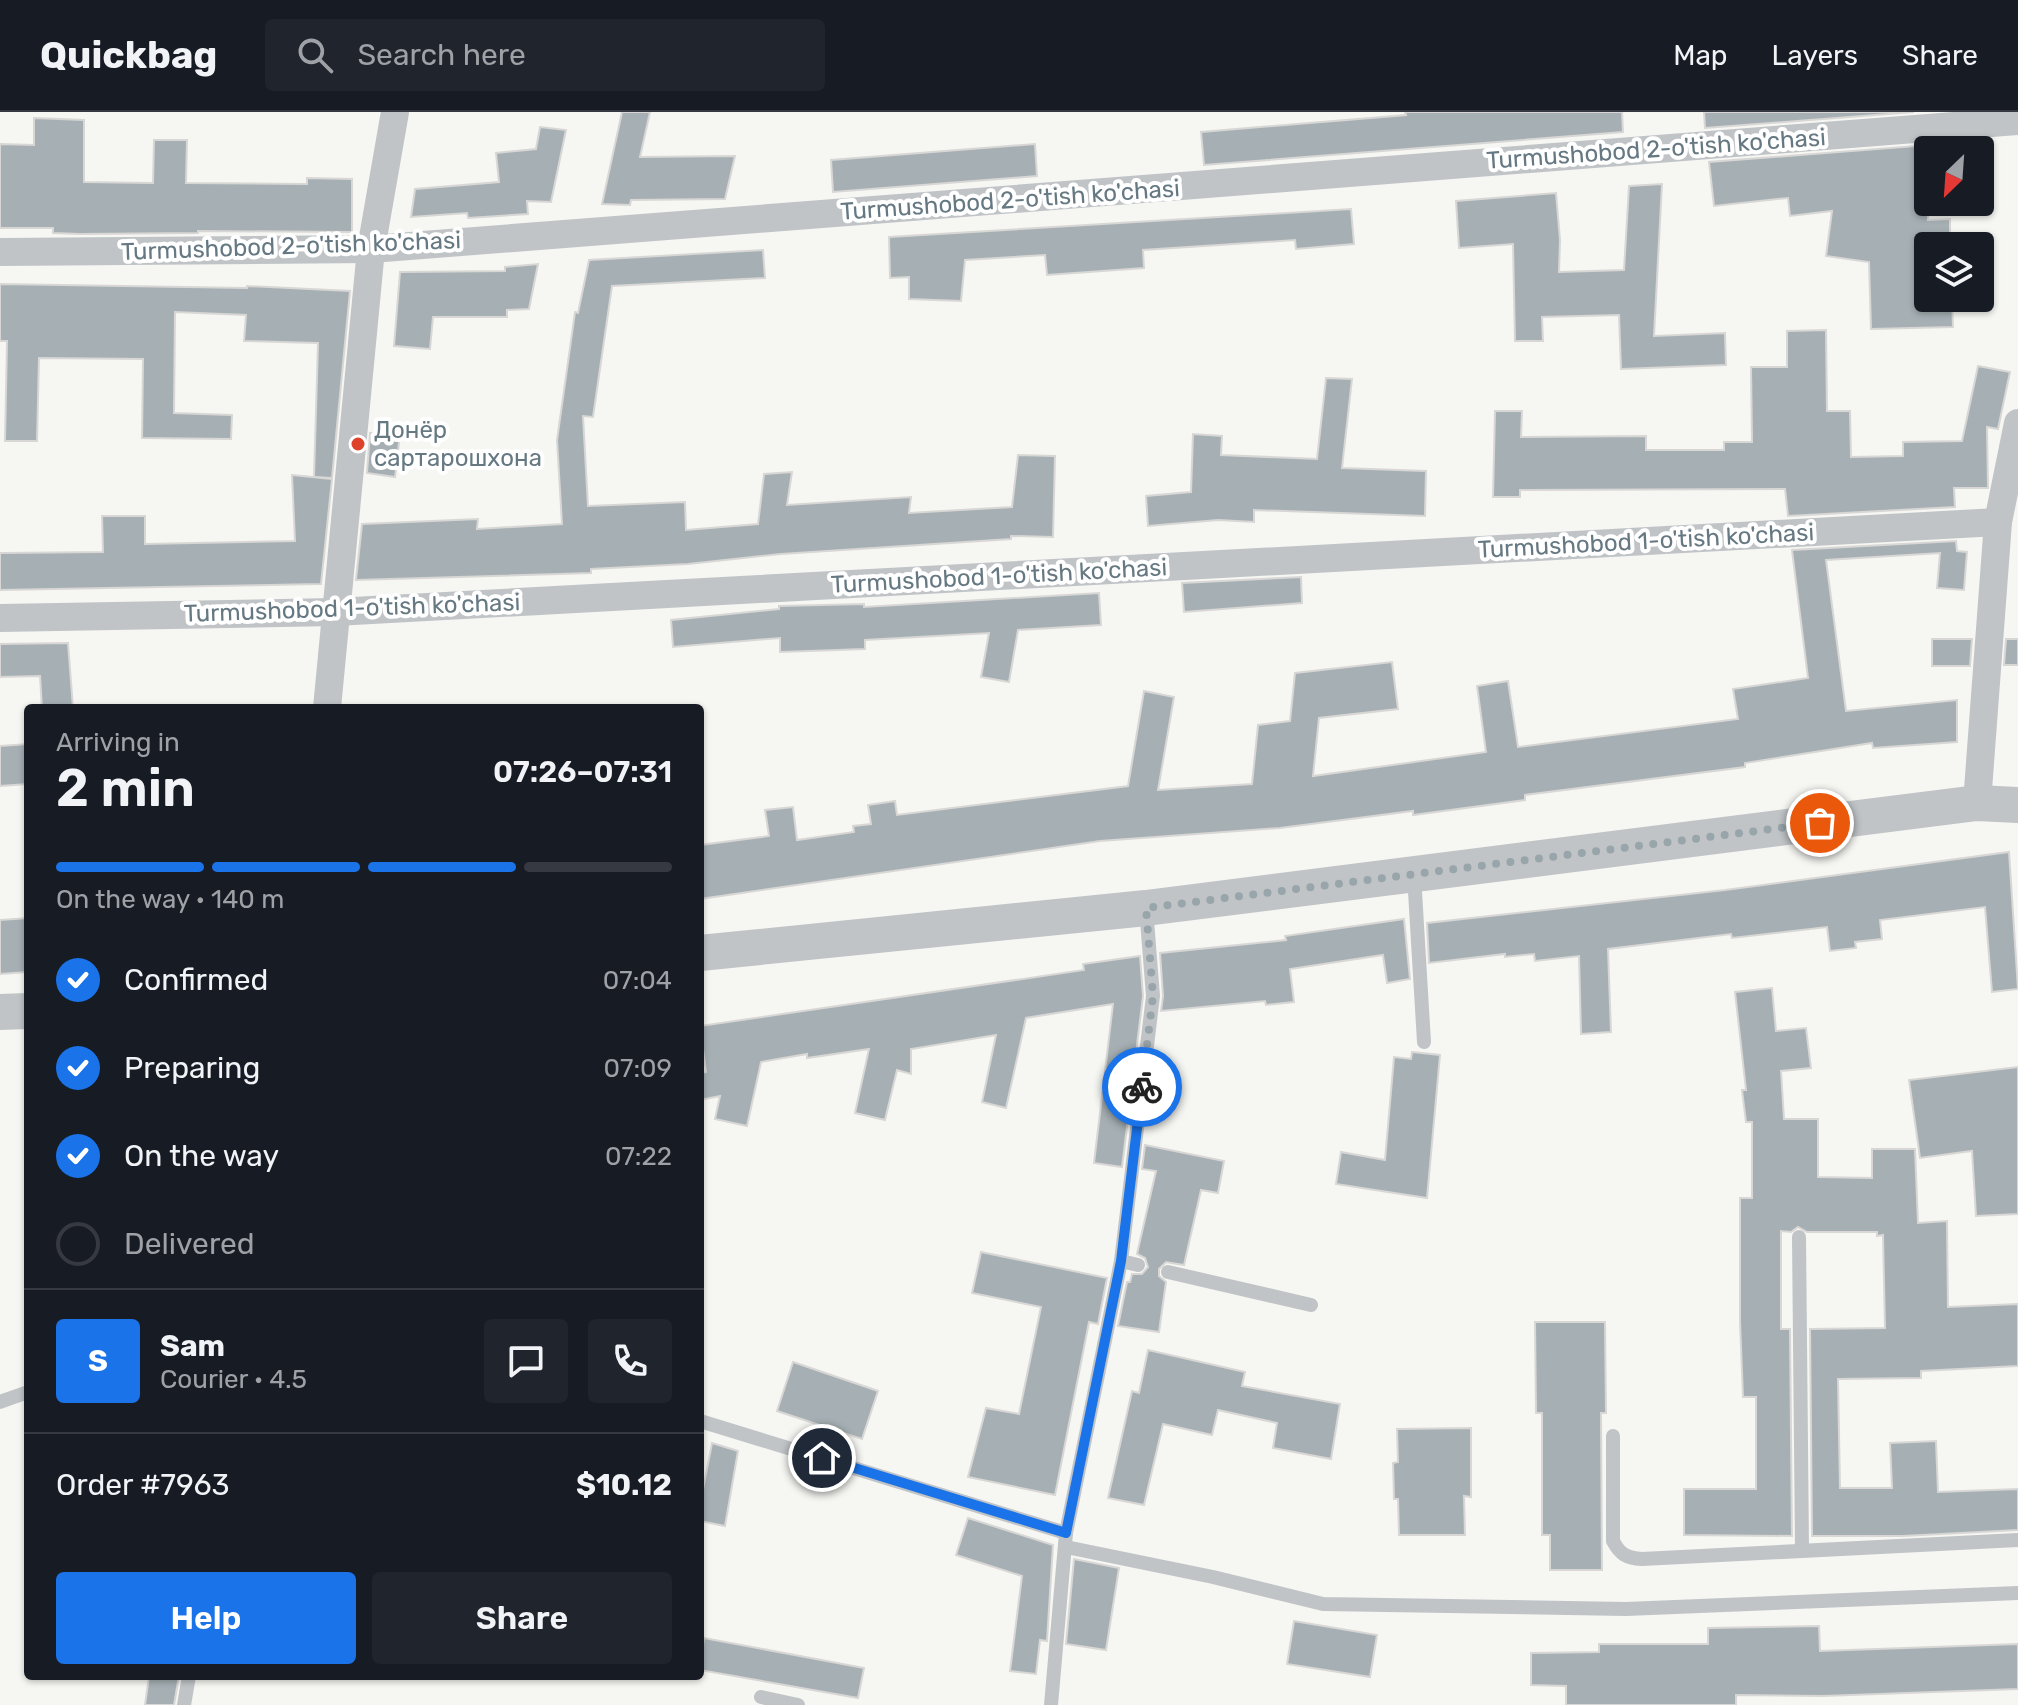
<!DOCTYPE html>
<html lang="en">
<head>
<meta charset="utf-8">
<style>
  :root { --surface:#171b24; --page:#20242c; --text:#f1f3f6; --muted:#9ea1a6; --line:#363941; --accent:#1a73e8 }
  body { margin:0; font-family:Rubik,sans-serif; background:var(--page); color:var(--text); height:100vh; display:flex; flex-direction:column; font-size:30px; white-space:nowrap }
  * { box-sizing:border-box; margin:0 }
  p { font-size:26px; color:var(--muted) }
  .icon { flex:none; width:44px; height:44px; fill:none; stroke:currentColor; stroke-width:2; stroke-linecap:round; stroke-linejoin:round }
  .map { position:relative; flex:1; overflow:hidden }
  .drawer { position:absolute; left:24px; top:592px; width:680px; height:976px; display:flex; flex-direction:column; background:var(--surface); border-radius:8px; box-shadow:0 2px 6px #0004 }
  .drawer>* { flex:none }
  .needle { width:52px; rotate:205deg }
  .fabs { position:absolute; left:1914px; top:24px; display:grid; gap:16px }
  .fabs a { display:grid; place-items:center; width:80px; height:80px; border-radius:8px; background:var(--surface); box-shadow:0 2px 6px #0004; font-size:40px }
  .pin { position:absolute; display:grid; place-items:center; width:68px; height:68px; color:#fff; margin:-34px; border:4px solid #fff; border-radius:50%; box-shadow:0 2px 8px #0007 }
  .courier { position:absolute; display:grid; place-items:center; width:80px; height:80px; margin:-40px; border:6px solid #1a73e8; border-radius:50%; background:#fff; color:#222; box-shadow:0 2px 10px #0007 }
  .overview em { font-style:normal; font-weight:600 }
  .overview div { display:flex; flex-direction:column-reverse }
  .overview { display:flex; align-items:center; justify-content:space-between; height:136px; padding:0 32px }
  h1 { font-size:52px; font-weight:600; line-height:60px }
  .bar { display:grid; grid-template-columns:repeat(4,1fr); gap:12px 8px; align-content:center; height:96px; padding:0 32px }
  .bar i { height:10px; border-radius:6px; background:var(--line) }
  .bar .selected { background:var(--accent) }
  .bar p { grid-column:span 4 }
  .line { display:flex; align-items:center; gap:20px; padding:0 32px; border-top:2px solid var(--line) }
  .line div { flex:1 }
  .round { display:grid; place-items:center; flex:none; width:84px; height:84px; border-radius:8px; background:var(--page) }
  ol { padding:0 32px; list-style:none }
  li { display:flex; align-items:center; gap:24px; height:88px }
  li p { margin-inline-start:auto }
  li .icon { padding:8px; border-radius:50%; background:var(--accent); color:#fff; stroke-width:4 }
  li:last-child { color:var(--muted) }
  li i { width:44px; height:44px; border:4px solid var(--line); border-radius:50% }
  .button { display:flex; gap:16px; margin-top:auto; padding:16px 32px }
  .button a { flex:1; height:92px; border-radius:8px; background:var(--accent); color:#fff; font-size:32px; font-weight:600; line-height:92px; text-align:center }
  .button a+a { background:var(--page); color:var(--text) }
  header { display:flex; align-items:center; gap:48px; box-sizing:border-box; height:112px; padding:0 40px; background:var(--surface); border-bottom:2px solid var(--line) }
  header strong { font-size:38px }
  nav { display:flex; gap:44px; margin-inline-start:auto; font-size:28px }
  .search { width:560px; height:72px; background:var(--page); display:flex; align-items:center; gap:20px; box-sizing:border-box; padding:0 28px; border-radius:8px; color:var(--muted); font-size:30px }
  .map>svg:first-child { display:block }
  .building { fill:#a6b0b4; stroke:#d8d7d5; stroke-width:2 }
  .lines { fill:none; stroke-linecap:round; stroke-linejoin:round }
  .service { stroke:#c0c4c7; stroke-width:14 }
  .minor { stroke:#c0c4c7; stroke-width:28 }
  .tertiary { stroke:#c0c4c7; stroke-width:36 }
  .done { stroke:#98a5aa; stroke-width:8; stroke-dasharray:0 14.4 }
  .route { stroke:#1a73e8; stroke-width:10 }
  .poi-dot { fill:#df422b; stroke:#fff; stroke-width:3 }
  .labels { text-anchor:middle; stroke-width:8; stroke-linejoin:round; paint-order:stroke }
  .street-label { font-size:24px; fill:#667983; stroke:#fff }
  .poi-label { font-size:24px; fill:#667983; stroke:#fff; text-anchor:start }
</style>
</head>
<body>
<header>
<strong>Quickbag</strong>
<div class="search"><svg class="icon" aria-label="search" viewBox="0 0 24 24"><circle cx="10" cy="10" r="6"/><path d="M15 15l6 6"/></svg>Search here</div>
<nav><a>Map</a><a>Layers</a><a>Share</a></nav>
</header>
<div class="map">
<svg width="2018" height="1593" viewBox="0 0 2018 1593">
  <rect width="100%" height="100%" fill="#f6f6f3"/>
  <!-- building -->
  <g class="building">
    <path d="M622,0h28l-10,45 95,-1 -10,43 -94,1 -1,5 -28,-1z"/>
    <path d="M1405,0h217l1,20 -419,33 -3,-33 205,-17z"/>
    <path d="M1704,0h210l-209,16z"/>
    <path d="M34,6l50,2v62l69,1 1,-43h33l-1,43 121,1v-6l45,1v53l-154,-1v2l-118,1 -27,-1v-5h-53v-84l34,1z"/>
    <path d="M540,15l26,3 -15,72 -24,-1 1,13 -60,4 -1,-5 -56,4 4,-28 84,-7 -3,-29 40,-4z"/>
    <path d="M1035,32l2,32 -204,16 -2,-32z"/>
    <path d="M1928,33v75l22,-1v27h-22v52h24l1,29 -82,2 -2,-67 -43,-6 6,-45 -42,5 -2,-18 -74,8 -5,-44z"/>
    <path d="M1662,72l-8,152 71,-3 1,32 -105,4 -2,-54 -77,2 1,24h-28l-2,-97 -54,4 -3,-47 100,-8 4,47 -1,32 65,-2 5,-84z"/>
    <path d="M1351,97l3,35 -58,5 -1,-9 -152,10 1,18 -97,7 -2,-20 -80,5 -4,41 -52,-2v-22l-19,1 -1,-41z"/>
    <path d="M763,138l2,28 -153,8 -19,131 -10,-1 5,90 97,-4 1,28 72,-6 6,-50 28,-2 -5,33 124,-8 -2,16 103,-6 6,-52 37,1 -2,81 -42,-1v3l-230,15 -93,10 -97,5v4l-235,7 6,-56 116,-5 -1,10 85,-5 -5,-84 18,-128 3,1 11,-53z"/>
    <path d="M538,152l-9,45 -22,1v7h-74l-3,32 -36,-3 6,-74 105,-1v-4z"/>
    <path d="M0,172l247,4v-2l103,5 -18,187 -18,-1 4,-134 -74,-2 2,-26 -71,-3 -1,101 58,2 -1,24 -89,-1 1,-79 -104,-1 -2,83h-32l2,-100h-7z"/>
    <path d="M1826,218l1,81h23l1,46 52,-1v-14l59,-1 16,-75 32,6 -12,57 -11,-2 1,61h-34l1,19 -167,9 -3,-27 -265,1v7h-27l2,-86h27l-1,26 125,-1v14h78v-8h28l-1,-75h36v-36z"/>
    <path d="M1326,266l26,1 -10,89 84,3 -1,45 -171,-6v12l-36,-2 -70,6 -2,-30 45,-4 2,-58 29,2 -1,19 96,4z"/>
    <path d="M370,321l30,1 -5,43 -28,-4z"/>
    <path d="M292,363l40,4 -11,105 -321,6v-37l103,-1 -1,-36h43v28l150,-3z"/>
    <path d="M1956,429l1,10 10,1 -3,38 -27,-2 3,-35 -114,7 20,151 111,-11v42l-84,6 -1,-5 -127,20v4l-220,28v5l-112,15v-4l-133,17 -180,13 -400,58v-54l69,-9 -4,-26 28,-3 4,33 57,-8 -1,-6 18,-2 -3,-19 27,-4 2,14 231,-29 16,-95 30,6 -16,93 94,-6 6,-59 32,-4 5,-48 97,-11 6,47 -79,9 -6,58 173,-24 -9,-66 31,-5 10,66 220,-28 -5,-30 75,-11 -16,-128z"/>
    <path d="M1301,465l1,26 -118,9 -2,-29z"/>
    <path d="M1099,481l2,32 -83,5 -9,52 -28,-5 8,-44 -124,7v9l-85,3v-14l-107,9 -2,-27 108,-11v-3l85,-2v3z"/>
    <path d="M1932,527h40l-2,27h-38z"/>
    <path d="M2006,527h12v26h-14z"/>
    <path d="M68,531l5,65h-31l-2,-32 -40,1v-33z"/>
    <path d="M28,632v40l-28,2v-40z"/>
    <path d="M2009,740l9,137 -26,3 -7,-85 -105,13 2,19 -27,3 1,6 -26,3 -3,-24 -95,11 -1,-4 -123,15 3,83 -30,2 -2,-78 -44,5 -1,-7 -29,3v-3l-76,9 -2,-40 298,-33z"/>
    <path d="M28,806v54l-28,2v-54z"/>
    <path d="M1404,807l6,60 -23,4 -4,-28 -93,14 4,33 -28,3 -1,-4 -104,10 2,-15 -3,-43 126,-13 -1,-4z"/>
    <path d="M1140,844l3,40 -21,171 -28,-4 19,-159 -87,14 -20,90 -24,-6 14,-67 -85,14v25l-14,-4 -12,50 -30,-7 14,-64 -62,9v-4l-46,8 -14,64 -32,-7 5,-23 -20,4v-27l6,-1 -6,-46 384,-56 -1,-6z"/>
    <path d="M1772,876l4,43 30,-3 5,40 -30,3 3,48h34v58l54,1v-29h43l3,74 29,-2 1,86 70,-3v62l-97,5v7l-83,1 2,109h52l-2,-45 46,-2 2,51 80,-3v41l-115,6h-91l-2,-207 75,-1 -2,-93 -6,1v-4h-70l-9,-5 -7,5 -10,-1v98h9l2,207 -108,-1v-46h72v-92h-13l-3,-75v-124h12v-76h-6l-4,-32h4l-11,-98z"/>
    <path d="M1412,940l28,3 -13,143 -91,-14 5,-32 44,8 9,-103 17,2z"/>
    <path d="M2018,955v147l-42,2 -4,-65 -52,7 -11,-78z"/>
    <path d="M1145,1033l79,16 -6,32 -17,-3 -17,75 -18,-3 -7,7v7l7,6 -7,50 -41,-6 9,-44h3l2,-8h10l6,-7 -3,-9 -8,-4 19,-83 -14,-2z"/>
    <path d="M981,1140l126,26 -9,46 -9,-2 -34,173 -87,-18 18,-69 33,6 22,-107 -69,-14z"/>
    <path d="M1535,1210h70l1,91h-5l1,157h-52v-35h-8v-122h-6z"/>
    <path d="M1148,1238l97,22 -3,14 98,18 -9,55 -58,-11 4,-25 -59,-13 -6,25 -49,-11 -19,81 -36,-7 24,-107 7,2z"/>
    <path d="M793,1250l85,29 -16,48 -85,-28z"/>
    <path d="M1471,1316v69l-7,-1 1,39h-66l-1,-36h-4l-1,-36 5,-1 -1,-33z"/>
    <path d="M712,1331l26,8 -13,75 -25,-5v-16z"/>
    <path d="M968,1406l85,27 -6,96 -7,-1 -4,34 -26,-3 12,-95 -66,-21z"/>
    <path d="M1074,1447l45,9 -13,82 -40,-6z"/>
    <path d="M1294,1509l83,14 -7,42 -83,-13z"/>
    <path d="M1819,1514l1,25 198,-7v45l-195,7 -87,-1v10h-170v-19l-35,-1v-32l68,-1v-8h109v-16z"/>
    <path d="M704,1526l160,30 -6,30 -158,-28z"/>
    <path d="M149,1564h30l-5,29h-29z"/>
  </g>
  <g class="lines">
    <!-- service -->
    <g class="service">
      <path d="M1414,763l10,167"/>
      <path d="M1799,1125l3,312"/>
      <path d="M1121,1149l17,4"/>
      <path d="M1168,1160l143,33"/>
      <path d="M0,1290l28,-10"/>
      <path d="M700,1309l366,112 -15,172"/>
      <path d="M1613,1324v105c7,13 13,17 29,18l376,-19"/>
      <path d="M1066,1421l55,-272 32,-265 -7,-88"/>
      <path d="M1066,1435l147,30 110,27 303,5 392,-16"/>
      <path d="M761,1585l37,8"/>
      <path d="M184,1593l5,-29"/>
    </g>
    <!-- minor -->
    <g class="minor">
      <path d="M0,140l371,-3 1647,-128"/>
      <path d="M0,506l335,-6 1663,-90"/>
      <path d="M327,596l44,-459 24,-137"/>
      <path d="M1977,691l21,-281 20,-99"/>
    </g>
    <!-- tertiary -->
    <g class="tertiary">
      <path d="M700,841l446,-45 831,-105 41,2"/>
      <path d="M0,900l28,-1"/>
    </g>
  </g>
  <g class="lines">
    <!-- done -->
    <path class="done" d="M1142,975l11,-91 -7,-88 674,-85"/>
    <!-- route -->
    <path class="route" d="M822,1346l244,75 55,-272 21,-174"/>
  </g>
  <!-- markers -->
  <circle class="poi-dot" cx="358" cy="332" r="8"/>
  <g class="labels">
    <!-- street labels -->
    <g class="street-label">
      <text transform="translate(1656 37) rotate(-4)" y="8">Turmushobod 2-o'tish ko'chasi</text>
      <text transform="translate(1010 88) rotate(-4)" y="8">Turmushobod 2-o'tish ko'chasi</text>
      <text transform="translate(291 134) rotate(-2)" y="8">Turmushobod 2-o'tish ko'chasi</text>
      <text transform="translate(1646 429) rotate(-3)" y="8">Turmushobod 1-o'tish ko'chasi</text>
      <text transform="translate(999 464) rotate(-3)" y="8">Turmushobod 1-o'tish ko'chasi</text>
      <text transform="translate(352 496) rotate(-2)" y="8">Turmushobod 1-o'tish ko'chasi</text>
    </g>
    <!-- poi labels -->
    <g class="poi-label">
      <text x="374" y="326">Донёр<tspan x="374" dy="28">сартарошхона</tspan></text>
    </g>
  </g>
</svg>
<div class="fabs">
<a><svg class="needle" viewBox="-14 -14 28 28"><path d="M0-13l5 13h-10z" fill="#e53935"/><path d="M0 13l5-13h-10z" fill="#9ea1a6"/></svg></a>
<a><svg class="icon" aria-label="layers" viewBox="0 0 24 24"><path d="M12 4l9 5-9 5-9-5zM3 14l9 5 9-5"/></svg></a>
</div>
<div class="pin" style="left:1820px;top:711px;background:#ea580c"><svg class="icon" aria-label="bag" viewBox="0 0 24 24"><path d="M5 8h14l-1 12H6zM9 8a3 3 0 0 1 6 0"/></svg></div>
<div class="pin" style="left:822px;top:1346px;background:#1f2937"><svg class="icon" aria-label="home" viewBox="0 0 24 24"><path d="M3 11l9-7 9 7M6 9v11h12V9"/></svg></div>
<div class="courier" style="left:1142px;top:975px"><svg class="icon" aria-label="bike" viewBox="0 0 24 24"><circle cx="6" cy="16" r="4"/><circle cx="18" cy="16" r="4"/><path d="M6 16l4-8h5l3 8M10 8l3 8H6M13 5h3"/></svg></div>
<section class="drawer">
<div class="overview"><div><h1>2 min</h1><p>Arriving in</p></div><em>07:26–07:31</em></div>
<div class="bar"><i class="selected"></i><i class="selected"></i><i class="selected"></i><i></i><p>On the way · 140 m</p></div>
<ol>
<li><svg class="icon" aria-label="check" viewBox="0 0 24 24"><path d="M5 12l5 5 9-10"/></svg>Confirmed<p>07:04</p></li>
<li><svg class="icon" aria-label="check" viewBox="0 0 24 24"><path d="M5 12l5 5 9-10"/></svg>Preparing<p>07:09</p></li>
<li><svg class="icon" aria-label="check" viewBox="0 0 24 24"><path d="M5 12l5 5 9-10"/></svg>On the way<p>07:22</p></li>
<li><i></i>Delivered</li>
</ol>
<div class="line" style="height:144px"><b class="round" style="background:var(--accent);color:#fff">S</b><div><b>Sam</b><p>Courier · 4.5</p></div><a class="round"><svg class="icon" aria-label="chat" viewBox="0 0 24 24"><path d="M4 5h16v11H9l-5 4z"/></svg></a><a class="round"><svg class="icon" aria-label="phone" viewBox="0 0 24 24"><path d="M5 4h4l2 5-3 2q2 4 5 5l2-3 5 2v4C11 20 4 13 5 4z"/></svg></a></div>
<div class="line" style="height:104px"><div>Order #7963</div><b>$10.12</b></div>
<div class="button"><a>Help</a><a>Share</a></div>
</section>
</div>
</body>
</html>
